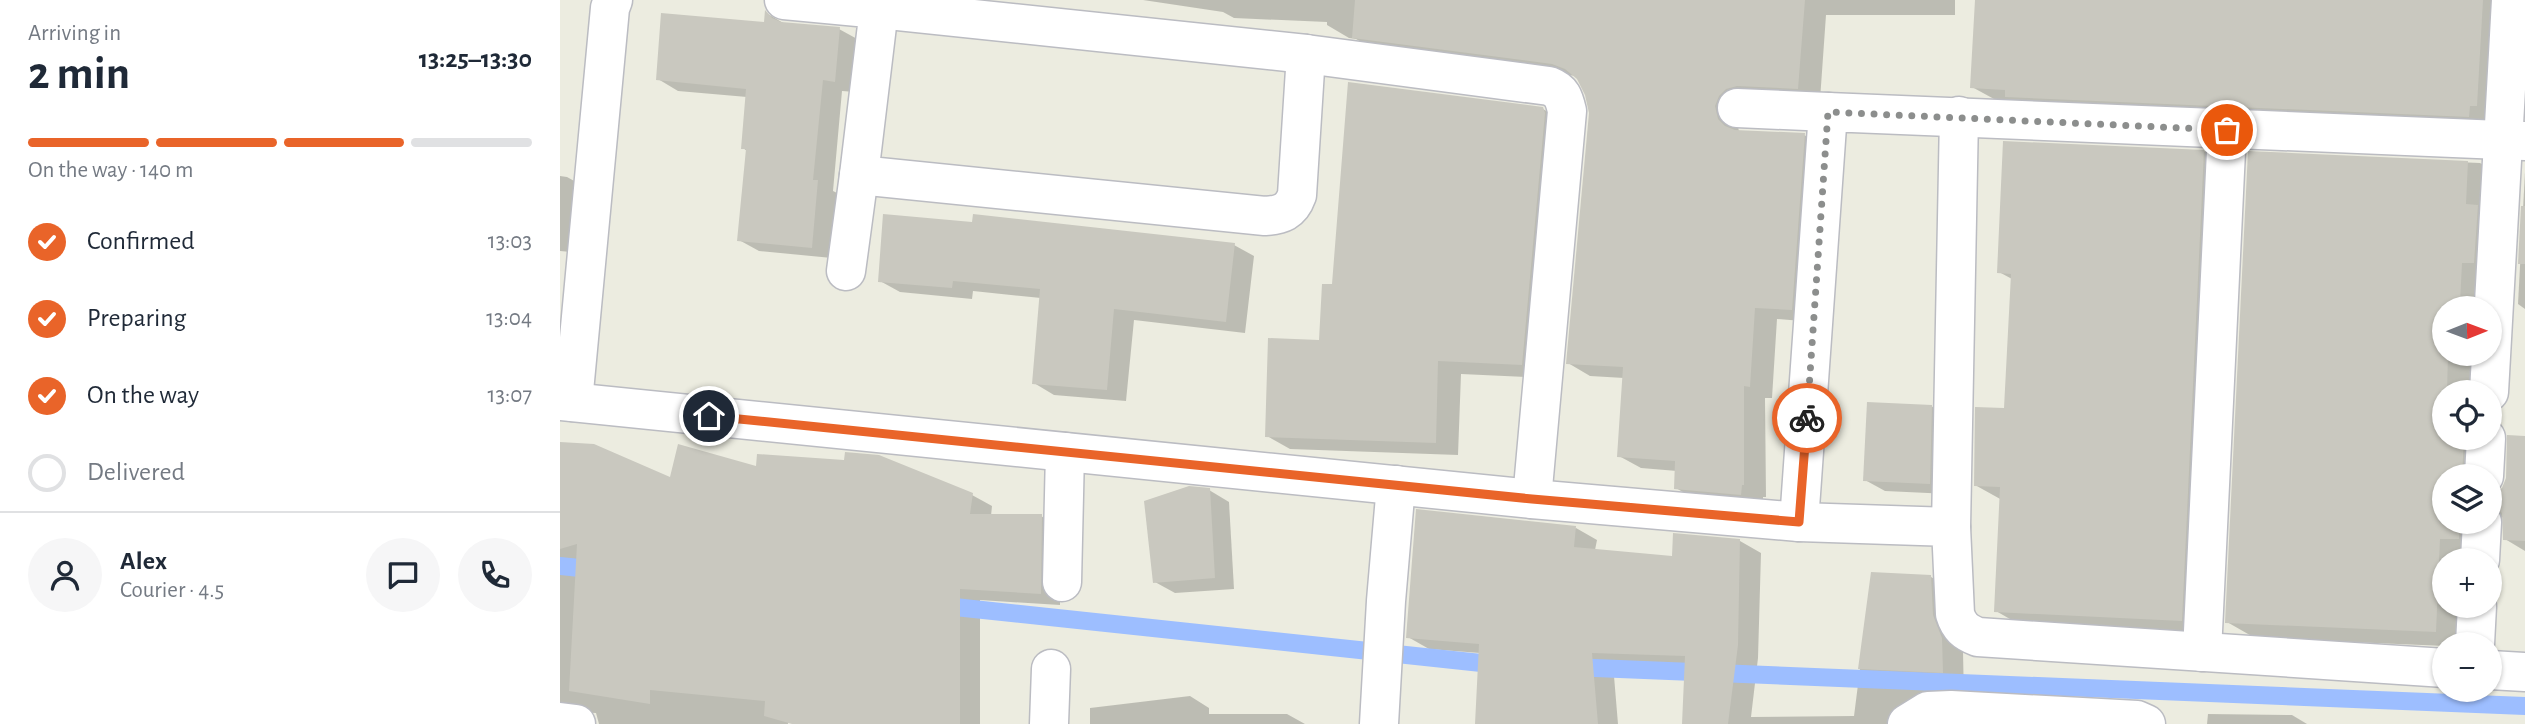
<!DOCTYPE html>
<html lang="en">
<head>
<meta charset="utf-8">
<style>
  :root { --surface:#fff; --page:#f6f6f7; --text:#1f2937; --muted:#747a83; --line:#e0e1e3; --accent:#e96429 }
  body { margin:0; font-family:"Alegreya Sans",sans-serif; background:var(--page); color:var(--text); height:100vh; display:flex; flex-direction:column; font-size:26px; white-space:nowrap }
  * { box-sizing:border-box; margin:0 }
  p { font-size:23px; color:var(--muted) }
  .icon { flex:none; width:38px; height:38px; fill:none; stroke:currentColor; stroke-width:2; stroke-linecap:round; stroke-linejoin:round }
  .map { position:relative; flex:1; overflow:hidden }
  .drawer { display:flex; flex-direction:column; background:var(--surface); width:560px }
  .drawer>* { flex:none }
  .needle { width:46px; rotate:89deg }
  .tools { position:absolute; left:1872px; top:296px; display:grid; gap:14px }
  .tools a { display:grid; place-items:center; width:70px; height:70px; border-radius:50%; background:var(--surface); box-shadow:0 2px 5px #0004; font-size:35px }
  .pin { position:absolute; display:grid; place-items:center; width:60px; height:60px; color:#fff; margin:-30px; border:4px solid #fff; border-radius:50%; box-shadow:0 2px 7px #0007 }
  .courier { position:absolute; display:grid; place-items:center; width:70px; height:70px; margin:-35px; border:5px solid #e96429; border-radius:50%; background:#fff; color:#222; box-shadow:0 2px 9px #0007 }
  .head em { font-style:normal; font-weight:600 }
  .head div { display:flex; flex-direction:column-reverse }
  .head { display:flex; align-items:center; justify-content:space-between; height:119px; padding:0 28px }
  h1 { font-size:46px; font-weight:600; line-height:52px }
  .bar { display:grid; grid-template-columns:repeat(4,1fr); gap:10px 7px; align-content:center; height:84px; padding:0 28px }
  .bar i { height:9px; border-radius:5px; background:var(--line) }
  .bar .current { background:var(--accent) }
  .bar p { grid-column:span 4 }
  .line { display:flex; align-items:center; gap:18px; padding:0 28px; border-top:2px solid var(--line) }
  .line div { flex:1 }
  .round { display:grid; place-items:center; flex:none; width:74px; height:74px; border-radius:37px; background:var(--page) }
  ol { padding:0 28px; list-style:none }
  li { display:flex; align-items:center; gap:21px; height:77px }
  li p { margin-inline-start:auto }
  li .icon { padding:7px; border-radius:50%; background:var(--accent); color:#fff; stroke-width:4 }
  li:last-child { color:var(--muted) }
  li i { width:38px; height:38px; border:4px solid var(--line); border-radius:50% }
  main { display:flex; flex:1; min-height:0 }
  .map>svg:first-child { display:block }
  .shadow { fill:#0003 }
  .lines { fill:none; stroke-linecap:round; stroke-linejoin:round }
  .stream { stroke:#9dbeff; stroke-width:18 }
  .building { fill:#c9c8bf }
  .street-casing { stroke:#bbbcc2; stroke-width:41 }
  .street { stroke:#fff; stroke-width:38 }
  .done { stroke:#8c8e8d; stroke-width:7; stroke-dasharray:0 12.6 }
  .route { stroke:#e96429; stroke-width:9 }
</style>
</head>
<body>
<main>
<section class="drawer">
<div class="head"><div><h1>2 min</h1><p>Arriving in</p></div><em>13:25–13:30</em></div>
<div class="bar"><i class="current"></i><i class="current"></i><i class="current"></i><i></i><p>On the way · 140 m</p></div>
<ol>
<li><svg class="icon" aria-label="check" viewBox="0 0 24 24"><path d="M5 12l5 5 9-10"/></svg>Confirmed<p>13:03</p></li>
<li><svg class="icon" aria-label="check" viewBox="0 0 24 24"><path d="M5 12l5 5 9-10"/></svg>Preparing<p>13:04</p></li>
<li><svg class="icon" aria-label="check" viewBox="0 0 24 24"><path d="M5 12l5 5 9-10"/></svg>On the way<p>13:07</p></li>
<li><i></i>Delivered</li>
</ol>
<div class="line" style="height:126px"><a class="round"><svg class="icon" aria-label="person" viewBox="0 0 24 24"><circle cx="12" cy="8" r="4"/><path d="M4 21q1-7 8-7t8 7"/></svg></a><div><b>Alex</b><p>Courier · 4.5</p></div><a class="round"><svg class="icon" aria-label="chat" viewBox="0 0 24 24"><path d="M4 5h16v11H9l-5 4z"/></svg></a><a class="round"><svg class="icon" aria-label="phone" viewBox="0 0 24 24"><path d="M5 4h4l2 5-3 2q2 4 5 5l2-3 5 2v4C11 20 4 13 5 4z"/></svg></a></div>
</section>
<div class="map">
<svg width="1965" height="724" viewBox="0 0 1965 724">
  <rect width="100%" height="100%" fill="#ecece0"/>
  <!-- shadow -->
  <g class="shadow">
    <path d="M583,0h812v15h-129l-6,85 -83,20 2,12 65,3 22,12 -12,175 -37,-3 -5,79h-7l1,99h-3v10l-65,-6 -22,-13 1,-17 -36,-3 -22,-12 5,-78 -34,-2 -22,-13 23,-250 -4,-19 -11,-18 -201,-26 -19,-11 -7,-1 -22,-13v-3l-93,-4 -11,-6z"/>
    <path d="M1417,0h518l9,129 -510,-30 -22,-12z"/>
    <path d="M206,13l19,11 54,5 20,11 -4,52 -13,-1 -9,100 4,2 -5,65 -73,-7 -20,-11 8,-89 -4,-3 4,-51 -69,-6 -20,-12 108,-55z"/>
    <path d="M983,109l23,14 -21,255 -84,-4 -3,81 -168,-6 -23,-13 54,-94 12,-56z"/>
    <path d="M1644,151l26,15 -23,469 -185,-9 -26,-15 6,-111 -27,-15 31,-75 6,-131 -13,-7z"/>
    <path d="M1690,153l230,10 27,16 -17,129h-45v46h31l-1,38h-30v46h28l17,38h-45v46h45v-26l1,2 12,-9 22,-51v113l-20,-12 -1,-22 -4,1 -33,42h-22v46h20l-1,38h-19v2l-190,-8 -28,-16z"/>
    <path d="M1965,172v137l-7,-5z"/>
    <path d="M0,176l7,1 20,11 -5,65 -22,-2z"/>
    <path d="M674,245l20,11 -9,77 -111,-13 -8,81 -72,-6 -20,-12 7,-85 -68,-7 -1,8 -72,-7 -20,-11z"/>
    <path d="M1371,406l20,12 -2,76 -64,-3 -20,-11z"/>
    <path d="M0,444l112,35 86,-11 214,27 20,11 -1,10h50l20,12 -1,77 -80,-5v124h-145l-36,-139 -11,139h-189l-3,-11 -23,-1 -13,12z"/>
    <path d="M649,490l20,12 5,87 -59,4 -20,-11z"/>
    <path d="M1016,528l21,12 -2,10 79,7 66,-16 21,12 -3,105 -7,59 103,-1 18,-142 59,3 21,12 11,62 1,49 -54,24h-226l2,-57 -73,-3 5,60h-141l3,-71 -51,-4 -21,-12z"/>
    <path d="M630,696l19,12v6h78l18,10h-215v-16z"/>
    <path d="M1648,714l84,1 15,9h-100z"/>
  </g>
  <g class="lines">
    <!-- stream -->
    <g class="stream">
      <path d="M0,566l39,4"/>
      <path d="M376,605l564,60"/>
      <path d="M1010,667l955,39"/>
    </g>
  </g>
  <!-- building -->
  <g class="building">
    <path d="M795,0h450l-7,89 -61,-3 -11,3 -7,7 -4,10 3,13 7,7 10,4 70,3 -13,177 -37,-2 -5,79 -6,-1v99h-2l-1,10 -67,-6 1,-28 -58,-4 6,-90 -57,-3 23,-251 -4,-18 -8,-16 -12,-10 -13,-5 -200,-26z"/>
    <path d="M1415,0h508l-6,106h-7l-1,11 -464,-20v-7l-35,-2z"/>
    <path d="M205,10l7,8 9,4 59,5 -5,55 -12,-2 -10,100h5l-6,68 -75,-7 9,-92h-5l5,-60 -90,-9 5,-67 103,9z"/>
    <path d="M788,82l195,25 2,6 -23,252 -84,-4 -2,82 -171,-6 3,-99 51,2 3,-56h10z"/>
    <path d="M1443,141l201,9 -22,471 -188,-9 6,-125 -26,-1 1,-79 29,1 7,-134 -14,-1z"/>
    <path d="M1688,151l220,10 -2,43 12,1 -4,58h-12l-2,40 -9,-1 -1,6h-5v46h3l-1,38h-2v46h19l-2,38h-17v46h15l-1,17h-19l-4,93 -211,-9z"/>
    <path d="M1961,206h4v58h-7z"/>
    <path d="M323,214l89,8 1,-8 262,29 -9,79 -112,-13 -7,81 -75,-6 8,-95 -87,-8 -1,7 -74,-6z"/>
    <path d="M1307,402l65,3 -2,79 -67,-3z"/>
    <path d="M1947,435l18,1v105l-22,-1 -1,-27 -12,-11v-6l12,-8 4,-10z"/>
    <path d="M0,442l34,2 76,33 8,-33 78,22 1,-12 87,6 1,-8 34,3 94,38 -3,21h72l-1,80 -81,-5v135h-168l-28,-8 1,-15 -115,-11v14l-81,-13 8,-147 -17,5z"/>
    <path d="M629,486l21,2 5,90 -62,5 -9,-82z"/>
    <path d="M856,509l160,17 -2,21 98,9 1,-23 67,6 -2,106 -10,79h-46l3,-68 -93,-3 6,71h-123l4,-80 -73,-6z"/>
    <path d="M1311,572l60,3 2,40 9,23 1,35 -85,-4z"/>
  </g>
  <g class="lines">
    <defs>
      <g id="street">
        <path d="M224,0l95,9 -20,166 406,41c16,-1 26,-4 32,-21l9,-141"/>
        <path d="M320,0l-1,9 427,45 243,32c13,5 15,12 18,25l-35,388"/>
        <path d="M1177,108l91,4"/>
        <path d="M286,271l13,-96"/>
        <path d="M1929,392l22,-392"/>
        <path d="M0,401l972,98 267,23 152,5 4,87c4,13 10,18 23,23l467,31"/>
        <path d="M13,402l37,-394 3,-8"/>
        <path d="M1924,476l2,-38"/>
        <path d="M1239,522l29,-410 697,29"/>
        <path d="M1391,527l8,-411"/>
        <path d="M1920,560l2,-38"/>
        <path d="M502,582l3,-130"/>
        <path d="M1915,644l2,-38"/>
        <path d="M1642,652l25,-522"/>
        <path d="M1930,670l35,2"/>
        <path d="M0,722l16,2"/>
        <path d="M489,724l2,-55"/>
        <path d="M819,724l7,-123 10,-116"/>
        <path d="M1347,724l21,-13 23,-1 186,10 9,4"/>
      </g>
    </defs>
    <!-- street casing -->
    <use href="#street" class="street-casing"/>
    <!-- street -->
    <use href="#street" class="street"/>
  </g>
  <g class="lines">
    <!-- done -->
    <path class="done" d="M1247,418l21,-306 399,18"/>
    <!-- route -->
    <path class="route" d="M149,416l823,83 267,23 8,-104"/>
  </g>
</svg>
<div class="tools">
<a><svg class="needle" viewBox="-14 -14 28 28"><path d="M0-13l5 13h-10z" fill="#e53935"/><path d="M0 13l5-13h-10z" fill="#747a83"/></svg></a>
<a><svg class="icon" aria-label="locate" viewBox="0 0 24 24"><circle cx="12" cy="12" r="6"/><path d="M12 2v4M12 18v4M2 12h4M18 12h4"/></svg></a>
<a><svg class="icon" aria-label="layers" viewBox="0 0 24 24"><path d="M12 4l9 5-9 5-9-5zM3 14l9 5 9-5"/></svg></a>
<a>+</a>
<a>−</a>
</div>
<div class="pin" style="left:1667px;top:130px;background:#ea580c"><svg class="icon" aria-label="bag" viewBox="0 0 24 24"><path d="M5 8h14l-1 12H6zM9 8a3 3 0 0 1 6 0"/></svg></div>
<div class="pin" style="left:149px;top:416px;background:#1f2937"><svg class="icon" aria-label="home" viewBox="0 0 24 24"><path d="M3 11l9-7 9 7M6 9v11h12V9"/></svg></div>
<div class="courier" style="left:1247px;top:418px"><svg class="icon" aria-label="bike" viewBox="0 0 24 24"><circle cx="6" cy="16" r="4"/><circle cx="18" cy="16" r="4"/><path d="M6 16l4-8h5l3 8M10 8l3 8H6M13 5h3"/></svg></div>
</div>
</main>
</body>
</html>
